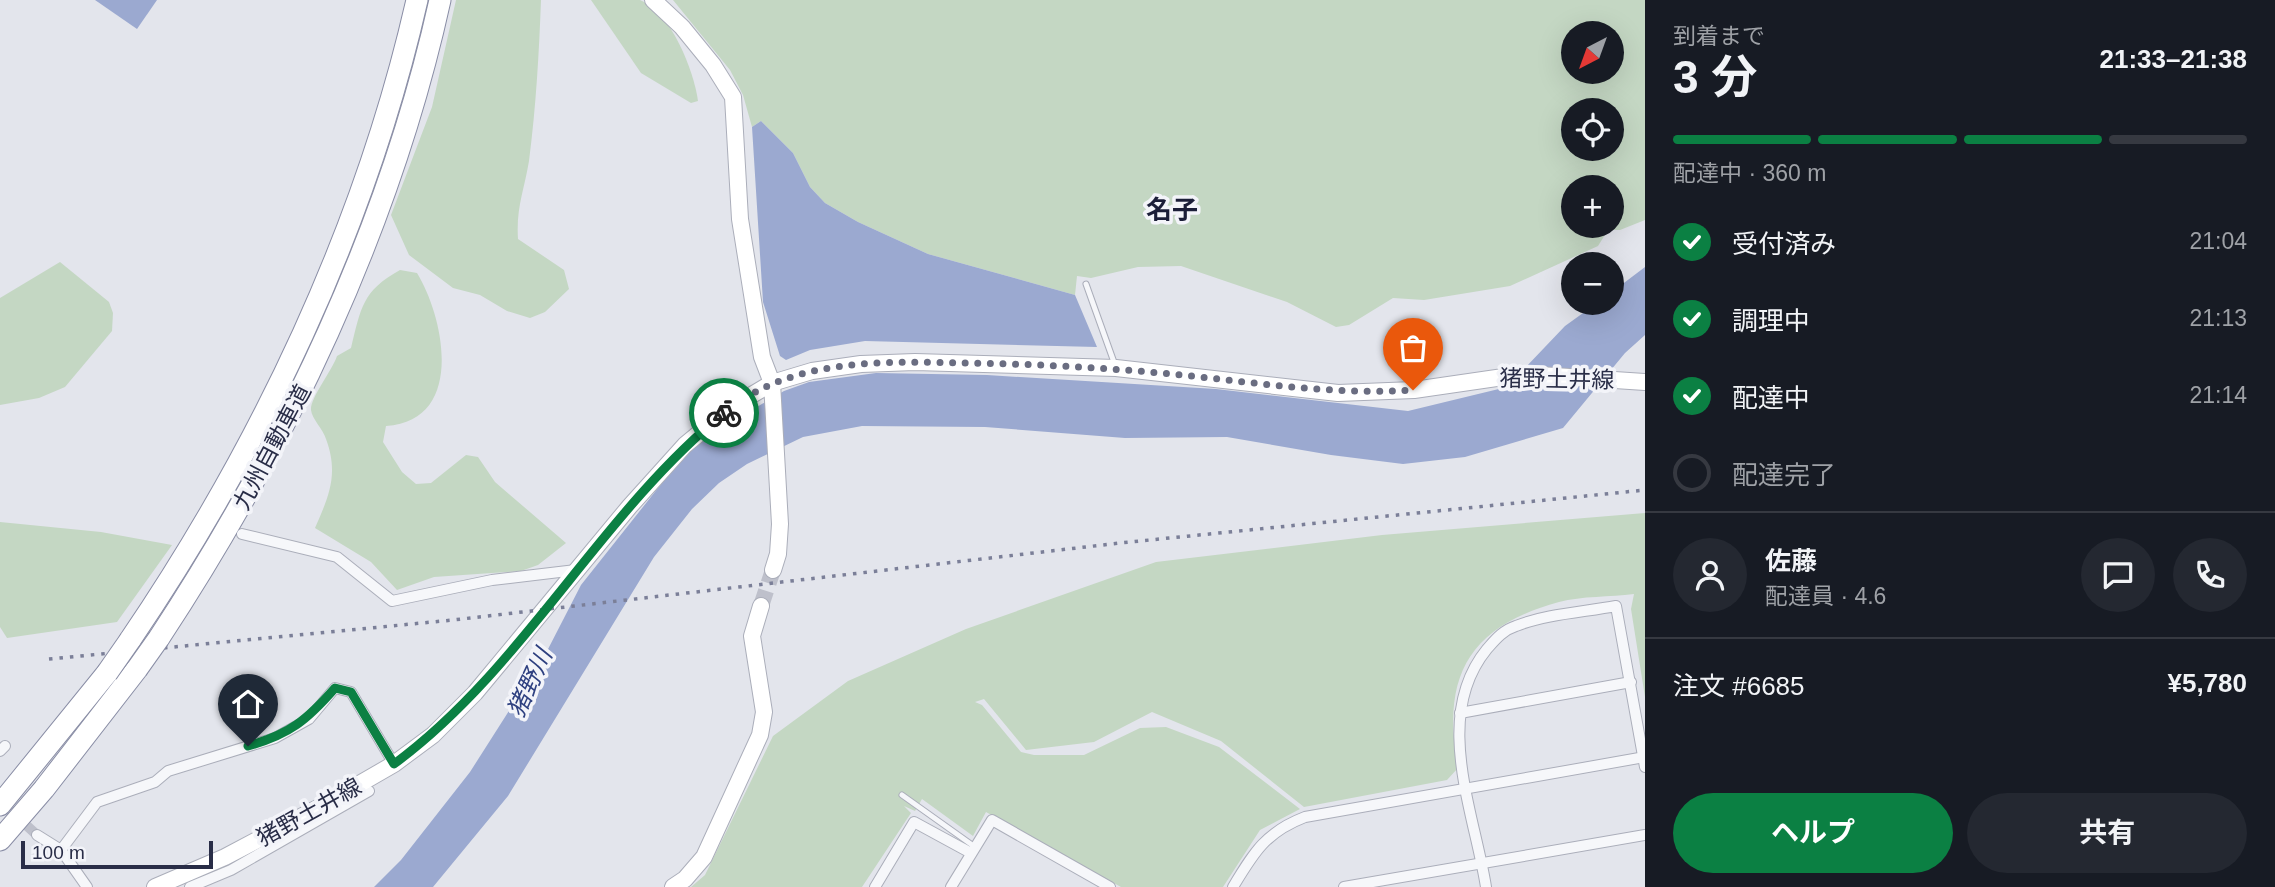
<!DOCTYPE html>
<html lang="ja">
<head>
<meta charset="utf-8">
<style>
  :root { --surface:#171b24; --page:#242831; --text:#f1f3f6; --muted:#9ea1a6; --line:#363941; --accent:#0b8043 }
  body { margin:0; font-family:Arial,"Noto Sans JP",sans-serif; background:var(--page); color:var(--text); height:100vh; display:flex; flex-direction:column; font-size:26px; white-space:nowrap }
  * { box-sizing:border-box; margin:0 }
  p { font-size:23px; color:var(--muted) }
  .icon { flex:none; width:38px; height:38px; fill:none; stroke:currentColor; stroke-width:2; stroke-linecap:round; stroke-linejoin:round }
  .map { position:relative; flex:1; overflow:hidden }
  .details { display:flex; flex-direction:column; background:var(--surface); width:630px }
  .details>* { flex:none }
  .needle { width:46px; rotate:221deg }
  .tools { position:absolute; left:1561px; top:21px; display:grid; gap:14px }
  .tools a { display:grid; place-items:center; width:63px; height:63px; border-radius:50%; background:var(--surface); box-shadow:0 7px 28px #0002; font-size:35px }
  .scale { position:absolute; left:21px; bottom:18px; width:192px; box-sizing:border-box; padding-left:7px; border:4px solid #292d47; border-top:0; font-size:19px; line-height:24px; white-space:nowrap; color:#292d47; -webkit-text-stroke:5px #f3f4f9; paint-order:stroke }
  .pin { position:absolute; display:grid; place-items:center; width:60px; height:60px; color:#fff; margin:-72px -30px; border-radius:50% 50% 50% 0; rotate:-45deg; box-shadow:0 0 7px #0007 }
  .pin .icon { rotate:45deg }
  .courier { position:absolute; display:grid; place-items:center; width:70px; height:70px; margin:-35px; border:5px solid #0b8043; border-radius:50%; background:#fff; color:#222; box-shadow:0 2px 9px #0007 }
  .summary em { font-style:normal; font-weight:700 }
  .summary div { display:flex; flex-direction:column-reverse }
  .summary { display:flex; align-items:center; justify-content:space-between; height:119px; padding:0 28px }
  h1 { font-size:46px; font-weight:700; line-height:52px }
  .bar { display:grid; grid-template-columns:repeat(4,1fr); gap:10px 7px; align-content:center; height:84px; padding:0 28px }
  .bar i { height:9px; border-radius:5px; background:var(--line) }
  .bar .selected { background:var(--accent) }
  .bar p { grid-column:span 4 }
  .line { display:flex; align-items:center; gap:18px; padding:0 28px; border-top:2px solid var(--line) }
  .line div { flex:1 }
  .round { display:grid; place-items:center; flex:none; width:74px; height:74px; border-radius:37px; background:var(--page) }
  ol { padding:0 28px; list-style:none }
  li { display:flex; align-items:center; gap:21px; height:77px }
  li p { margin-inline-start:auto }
  li .icon { padding:7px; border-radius:50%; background:var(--accent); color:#fff; stroke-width:4 }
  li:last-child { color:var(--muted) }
  li i { width:38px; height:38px; border:4px solid var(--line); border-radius:50% }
  .button { display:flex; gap:14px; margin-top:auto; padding:14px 28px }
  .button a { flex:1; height:80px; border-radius:42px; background:var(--accent); color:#fff; font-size:28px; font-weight:700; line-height:80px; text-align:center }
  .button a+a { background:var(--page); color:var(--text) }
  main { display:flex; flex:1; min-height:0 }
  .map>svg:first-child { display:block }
  .green { fill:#c4d7c3; fill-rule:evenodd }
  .water { fill:#9ba9d0 }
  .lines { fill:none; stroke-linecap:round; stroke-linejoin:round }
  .street-tunnel { stroke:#bec0cb; stroke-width:10; stroke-dasharray:10 5; stroke-linecap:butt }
  .secondary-tunnel { stroke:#bec0cb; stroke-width:16; stroke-dasharray:16 8; stroke-linecap:butt }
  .lane-casing { stroke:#abaeba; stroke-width:7 }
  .street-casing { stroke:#abaeba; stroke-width:12 }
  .secondary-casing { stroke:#abaeba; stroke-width:18 }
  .highway-casing { stroke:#898da5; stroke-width:23 }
  .lane { stroke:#f6f7fa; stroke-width:5 }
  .street { stroke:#f6f7fa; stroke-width:10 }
  .secondary { stroke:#fff; stroke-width:16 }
  .highway { stroke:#fff; stroke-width:21 }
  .rail { stroke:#7b7f98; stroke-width:3.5; stroke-dasharray:3.5 7; stroke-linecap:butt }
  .highway-bridge-casing { stroke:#898da5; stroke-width:23; stroke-linecap:butt }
  .highway-bridge { stroke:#fff; stroke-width:21 }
  .done { stroke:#6a6d81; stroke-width:7; stroke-dasharray:0 12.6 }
  .route { stroke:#0b8043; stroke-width:9 }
  .labels { text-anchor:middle; stroke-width:7; stroke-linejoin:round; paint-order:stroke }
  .street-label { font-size:23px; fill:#292d47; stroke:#f3f4f9 }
  .water-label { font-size:24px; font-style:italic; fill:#2e4080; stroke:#f3f4f9 }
  .quarter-label { font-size:26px; font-weight:bold; fill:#1b1e38; stroke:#f3f4f9 }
</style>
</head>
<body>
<main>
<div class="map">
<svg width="1645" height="887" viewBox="0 0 1645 887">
  <rect width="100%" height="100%" fill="#e3e5ec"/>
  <!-- green -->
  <g class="green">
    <path d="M456,0h85c-2,54 -5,107 -12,161 -5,30 -13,47 -11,78l46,31 5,19 -24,23 -15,6 -23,-7 -27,-16 -27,-7 -44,-33 -18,-40 41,-108z"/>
    <path d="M591,0c14,0 37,0 49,0 31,12 54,71 58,101l-7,2 -50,-30z"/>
    <path d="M673,0h972v220l-25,10h-12l-10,16 -88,40 -86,14 -31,-2 -44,27 -13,2 -49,-25 -106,-36 -43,1 -47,11 -14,-2 -2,19 -147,-41 -70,-32 -33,-19 -15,-16 -17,-34 -32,-32 -9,6 -9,-32 -13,-25zM1573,33h39v39h-39zM1573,110h39v39h-39zM1573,187h39v39h-39z"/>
    <path d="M60,262l49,40 4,11 -1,18 -47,56 -26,11 -39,7v-107z"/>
    <path d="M400,270l17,3c28,46 48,148 -31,153l-3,16 19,30 14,12 15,-1 35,-28 12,2 17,25 71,61 -28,22 -17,6 -87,6 -37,13 -26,-28 -56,-34c14,-32 24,-54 11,-89 -3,-10 -14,-20 -15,-29 -1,-12 21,-39 26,-54l14,-8c10,-40 11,-57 49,-78z"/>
    <path d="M1645,513v184l-14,-88 3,-15c-24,3 -52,2 -75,8 -91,25 -118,75 -101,166l-11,12 -143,27 -83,-66 -69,-29 -58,30 -68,8 -42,-51 -9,3 7,3 39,47 13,3h50l56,-27 26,-1 53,20 81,62 -40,21 -37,57h-102l-135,-75 -13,24 -51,-37 -7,12 -11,-5 7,7 -49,74h-171l14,-12 68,-139 75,-55 118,-52 190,-67 226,-27z"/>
    <path d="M0,522l101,10 71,13 -55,77 -110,16 -7,-11z"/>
  </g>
  <!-- water -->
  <g class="water">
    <path d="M95,0h62l-20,29z"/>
    <path d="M761,121l32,32 17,34 15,16 33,19 70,32 147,41 22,52 -232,-6 -55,9 -24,10 -6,-4 -17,-54 -11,-175z"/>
    <path d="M1645,267v68l-20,18 -62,75 -98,29 -62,7 -72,-9 -104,-18 -102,1 -140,-11 -123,-1 -59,11 -56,27 -28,19 -27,26 -38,48 -146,239 -75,91h-59l27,-27 69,-88 76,-119 35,-68 81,-102 39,-43 83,-49 25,-9 67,-9 111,2 229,14 192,22 99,-24 58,-61 32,-23h15v-11z"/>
  </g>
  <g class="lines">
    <!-- street-tunnel -->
    <path class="street-tunnel" d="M16,816l21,19"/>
    <!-- secondary-tunnel -->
    <path class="secondary-tunnel" d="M761,606l12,-36"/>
    <defs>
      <g id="lane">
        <path d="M1086,284l29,81"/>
        <path d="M902,795l73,52"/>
      </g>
      <g id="street">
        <path d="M242,534l95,23 55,44 100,-21 84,-10"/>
        <path d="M1460,713l171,-31"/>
        <path d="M0,751l5,-5"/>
        <path d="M37,835l24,15 26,37"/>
        <path d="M61,850l36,-48 58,-20 13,-11 107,-33 34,-19 26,-31 16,4 43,72"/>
        <path d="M190,887l41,-17 138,-79"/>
        <path d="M875,887l39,-65 57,31"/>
        <path d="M951,887l41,-67 118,67"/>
        <path d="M1233,887c21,-35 33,-55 72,-70l340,-60"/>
        <path d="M1344,887l301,-52"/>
        <path d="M1486,887c-12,-76 -54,-171 1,-238 8,-9 16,-19 29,-23 30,-12 68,-14 100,-20l29,161"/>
      </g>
      <g id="secondary">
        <path d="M653,0l29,27 31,38 20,32 7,122 22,138 10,26 8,141 -2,30 -5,16"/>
        <path d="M155,887l70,-30 91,-48 78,-45 39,-29 42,-42 155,-187 55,-61 45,-37 42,-25 40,-12 49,-7 54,-2 201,6 222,25 76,-3 110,-16 121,8"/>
        <path d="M673,887l12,-8 19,-22 56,-122 4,-23 -12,-76 9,-30"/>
      </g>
      <g id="highway">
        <path d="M159,638c127,-193 231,-411 281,-638"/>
        <path d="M130,640c131,-193 235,-411 287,-640"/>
        <path d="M0,805l107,-132"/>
        <path d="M0,840l44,-51 93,-120"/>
      </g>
    </defs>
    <!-- lane casing -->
    <use href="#lane" class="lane-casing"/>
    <!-- street casing -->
    <use href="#street" class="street-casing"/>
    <!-- secondary casing -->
    <use href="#secondary" class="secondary-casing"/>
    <!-- highway casing -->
    <use href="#highway" class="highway-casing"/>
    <!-- lane -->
    <use href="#lane" class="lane"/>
    <!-- street -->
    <use href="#street" class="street"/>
    <!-- secondary -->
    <use href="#secondary" class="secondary"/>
    <!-- highway -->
    <use href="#highway" class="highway"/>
    <!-- rail -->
    <path class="rail" d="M49,659l404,-39 667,-77 525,-53"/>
    <defs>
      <g id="highway-bridge">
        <path d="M137,669l22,-31"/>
        <path d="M107,673l23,-33"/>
      </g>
    </defs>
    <!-- highway-bridge casing -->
    <use href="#highway-bridge" class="highway-bridge-casing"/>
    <!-- highway-bridge -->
    <use href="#highway-bridge" class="highway-bridge"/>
  </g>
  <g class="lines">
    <!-- done -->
    <path class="done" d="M724,413c67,-55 157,-52 239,-50 76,1 152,5 228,13 75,8 147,19 222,14"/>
    <!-- route -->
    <path class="route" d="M248,746c42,-12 59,-26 87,-58l16,4 43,72c130,-96 205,-249 330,-351"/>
  </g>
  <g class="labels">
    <!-- street labels -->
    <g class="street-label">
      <text transform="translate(1557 379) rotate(1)" y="8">猪野土井線</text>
      <text transform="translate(272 447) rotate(-62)" y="8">九州自動車道</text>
      <text transform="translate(309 812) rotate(-29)" y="8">猪野土井線</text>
    </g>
    <!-- water labels -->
    <g class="water-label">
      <text transform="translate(530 683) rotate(-65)" y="8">猪野川</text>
    </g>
    <!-- quarter labels -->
    <g class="quarter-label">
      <text x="1172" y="219">名子</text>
    </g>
  </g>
</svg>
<div class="tools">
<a><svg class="needle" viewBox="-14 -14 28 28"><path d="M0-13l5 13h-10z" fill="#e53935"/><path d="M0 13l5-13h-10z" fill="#9ea1a6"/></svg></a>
<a><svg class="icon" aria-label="locate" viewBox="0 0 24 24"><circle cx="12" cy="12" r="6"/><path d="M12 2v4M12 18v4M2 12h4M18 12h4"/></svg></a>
<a>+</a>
<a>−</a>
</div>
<div class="scale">100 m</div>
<div class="pin" style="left:1413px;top:390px;background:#ea580c"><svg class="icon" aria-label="bag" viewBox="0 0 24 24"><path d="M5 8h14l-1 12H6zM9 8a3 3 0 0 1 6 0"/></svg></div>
<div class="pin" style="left:248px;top:746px;background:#1f2937"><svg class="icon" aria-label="home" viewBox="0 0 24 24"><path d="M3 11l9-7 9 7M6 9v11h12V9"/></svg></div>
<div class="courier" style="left:724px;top:413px"><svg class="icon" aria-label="bike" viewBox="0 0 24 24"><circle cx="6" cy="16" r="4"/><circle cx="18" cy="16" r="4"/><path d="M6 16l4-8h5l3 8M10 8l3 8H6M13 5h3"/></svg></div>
</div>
<section class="details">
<div class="summary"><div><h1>3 分</h1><p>到着まで</p></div><em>21:33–21:38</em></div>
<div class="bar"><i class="selected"></i><i class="selected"></i><i class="selected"></i><i></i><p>配達中 · 360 m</p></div>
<ol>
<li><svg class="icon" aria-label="check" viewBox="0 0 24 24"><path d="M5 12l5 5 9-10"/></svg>受付済み<p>21:04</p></li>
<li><svg class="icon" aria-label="check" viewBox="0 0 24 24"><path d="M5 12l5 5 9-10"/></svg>調理中<p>21:13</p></li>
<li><svg class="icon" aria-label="check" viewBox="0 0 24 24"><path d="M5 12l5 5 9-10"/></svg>配達中<p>21:14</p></li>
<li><i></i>配達完了</li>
</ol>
<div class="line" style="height:126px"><a class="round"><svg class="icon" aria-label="person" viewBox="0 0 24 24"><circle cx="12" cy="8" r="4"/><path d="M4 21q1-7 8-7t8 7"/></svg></a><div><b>佐藤</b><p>配達員 · 4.6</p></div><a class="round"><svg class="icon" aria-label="chat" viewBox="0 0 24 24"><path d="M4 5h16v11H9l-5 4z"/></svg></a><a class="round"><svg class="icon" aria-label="phone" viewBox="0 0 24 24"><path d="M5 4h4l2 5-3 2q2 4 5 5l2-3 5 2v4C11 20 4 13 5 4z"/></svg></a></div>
<div class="line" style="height:91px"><div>注文 #6685</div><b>¥5,780</b></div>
<div class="button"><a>ヘルプ</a><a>共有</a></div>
</section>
</main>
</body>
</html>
